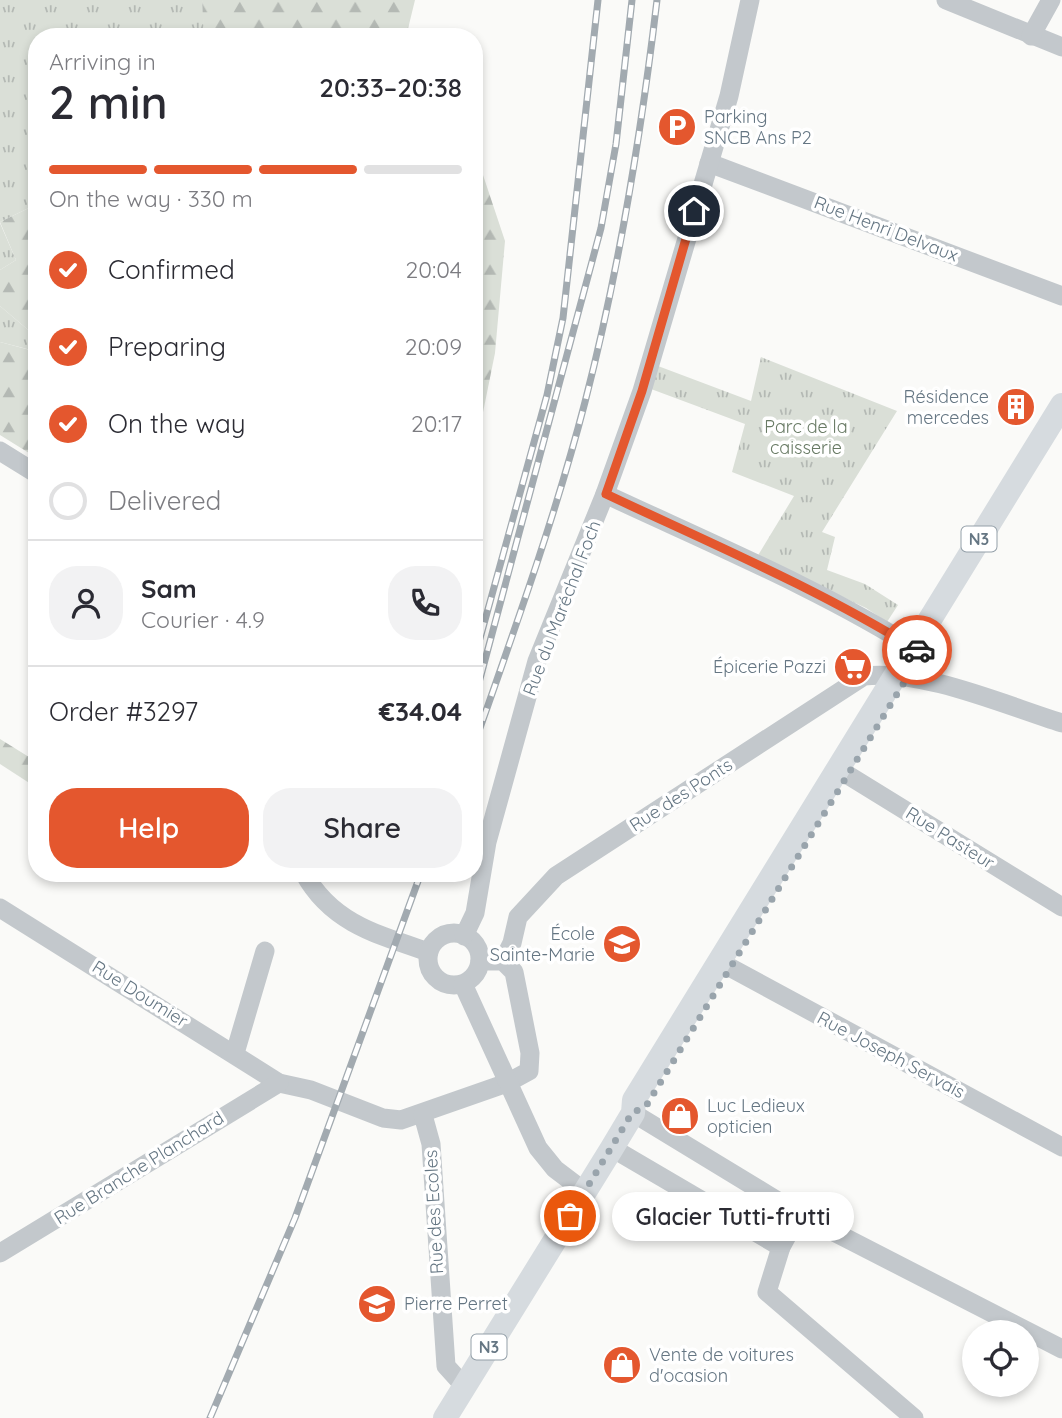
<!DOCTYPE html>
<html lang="en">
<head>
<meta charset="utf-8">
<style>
  :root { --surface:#fff; --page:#f2f2f3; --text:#2b2b33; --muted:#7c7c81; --line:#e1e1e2; --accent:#e4572e }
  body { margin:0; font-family:Quicksand,sans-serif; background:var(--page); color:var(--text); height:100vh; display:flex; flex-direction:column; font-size:26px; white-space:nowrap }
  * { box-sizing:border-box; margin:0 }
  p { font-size:23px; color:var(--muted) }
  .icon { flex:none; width:38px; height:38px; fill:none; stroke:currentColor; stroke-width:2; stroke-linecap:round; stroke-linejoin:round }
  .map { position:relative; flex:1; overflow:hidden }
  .drawer { position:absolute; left:28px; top:28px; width:455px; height:854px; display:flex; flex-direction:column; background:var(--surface); border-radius:28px; box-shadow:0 4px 10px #0003 }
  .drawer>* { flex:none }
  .controls { position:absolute; left:962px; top:1320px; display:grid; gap:14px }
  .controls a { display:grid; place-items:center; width:77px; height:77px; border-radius:50%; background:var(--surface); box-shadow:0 4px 10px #0003; font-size:35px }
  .pin { position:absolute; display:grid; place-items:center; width:60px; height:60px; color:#fff; margin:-30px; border:4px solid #fff; border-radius:50%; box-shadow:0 2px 7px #0007 }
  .courier { position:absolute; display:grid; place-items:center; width:70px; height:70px; margin:-35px; border:5px solid #e4572e; border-radius:50%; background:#fff; color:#222; box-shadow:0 2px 9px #0007 }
  .bubble { position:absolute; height:49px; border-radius:24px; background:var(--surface); box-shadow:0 4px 10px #0003; font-size:23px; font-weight:600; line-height:49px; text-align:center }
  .overview em { font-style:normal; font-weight:600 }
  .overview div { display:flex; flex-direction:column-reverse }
  .overview { display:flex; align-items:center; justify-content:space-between; height:119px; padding:0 21px }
  h1 { font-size:46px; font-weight:600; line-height:52px }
  .bar { display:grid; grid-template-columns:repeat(4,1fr); gap:10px 7px; align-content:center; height:84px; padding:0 21px }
  .bar i { height:9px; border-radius:5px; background:var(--line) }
  .bar .current { background:var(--accent) }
  .bar p { grid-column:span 4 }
  .line { display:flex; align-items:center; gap:18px; padding:0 21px; border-top:2px solid var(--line) }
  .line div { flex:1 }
  .round { display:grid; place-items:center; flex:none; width:74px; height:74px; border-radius:28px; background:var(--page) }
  ol { padding:0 21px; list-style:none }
  li { display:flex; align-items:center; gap:21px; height:77px }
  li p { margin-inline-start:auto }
  li .icon { padding:7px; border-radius:50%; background:var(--accent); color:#fff; stroke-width:4 }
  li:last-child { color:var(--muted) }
  li i { width:38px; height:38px; border:4px solid var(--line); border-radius:50% }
  .cta { display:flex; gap:14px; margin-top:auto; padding:14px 21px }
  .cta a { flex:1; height:80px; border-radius:28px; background:var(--accent); color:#fff; font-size:28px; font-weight:600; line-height:80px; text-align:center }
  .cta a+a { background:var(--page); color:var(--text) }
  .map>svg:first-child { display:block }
  .grass { fill:url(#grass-tufts) }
  .forest { fill:url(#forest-firs) }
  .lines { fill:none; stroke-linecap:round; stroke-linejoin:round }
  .minor { stroke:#c3c8cc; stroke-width:19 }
  .major { stroke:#d6dbdf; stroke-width:24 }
  .rail-casing { stroke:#a2aab0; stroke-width:7 }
  .rail { stroke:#fff; stroke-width:4.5; stroke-dasharray:13; stroke-linecap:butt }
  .done { stroke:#99a4ac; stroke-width:7; stroke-dasharray:0 12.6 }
  .route { stroke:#e4572e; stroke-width:9 }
  .labels { text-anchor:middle; stroke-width:7; stroke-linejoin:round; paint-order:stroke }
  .shield { fill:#fff; stroke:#939fa8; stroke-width:2 }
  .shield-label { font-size:16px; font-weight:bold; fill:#657683 }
  .poi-label { font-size:18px; fill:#657683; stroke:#fff; text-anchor:start }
  .street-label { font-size:18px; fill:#657683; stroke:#fff }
  .park-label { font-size:18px; fill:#687a64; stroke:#fff }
</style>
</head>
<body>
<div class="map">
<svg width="1062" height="1418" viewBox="0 0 1062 1418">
  <defs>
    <pattern id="grass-tufts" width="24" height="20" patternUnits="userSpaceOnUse" patternTransform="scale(1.75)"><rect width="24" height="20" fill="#dadfd7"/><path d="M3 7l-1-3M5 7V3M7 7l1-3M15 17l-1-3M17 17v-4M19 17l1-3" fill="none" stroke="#b4b9b4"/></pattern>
    <pattern id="forest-firs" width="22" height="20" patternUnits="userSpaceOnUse" patternTransform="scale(1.75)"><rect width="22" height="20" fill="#dadfd7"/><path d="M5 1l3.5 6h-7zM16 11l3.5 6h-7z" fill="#b4b9b4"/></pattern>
  </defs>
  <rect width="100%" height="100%" fill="#fafaf8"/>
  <!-- grass -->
  <g class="grass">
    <path d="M0,0h202l3,37h-168v167l-37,18z"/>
    <path d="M0,223l16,37 -16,10z"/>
    <path d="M0,306l33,28 -2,16 -31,-8z"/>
    <path d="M761,357l136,54 -75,121 13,5 -8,33 38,14 33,21 -11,17 -21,-14 -109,-51 37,-61 -62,-24 13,-48 -94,-35 7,-23 93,35z"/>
  </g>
  <!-- forest -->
  <g class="forest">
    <path d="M202,0h213l-9,37h-55l-6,-4 -3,4h-138z"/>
    <path d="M474,148l31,93 -10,112 -21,104z"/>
    <path d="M37,204v254l-37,-23v-93l30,8 3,-16 -33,-28v-36l16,-10 -16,-38z"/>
    <path d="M0,739l37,23v26l-37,-24z"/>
  </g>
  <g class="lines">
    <!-- minor -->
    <g class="minor">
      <path d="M946,0l116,47"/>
      <path d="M1031,36l20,-36"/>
      <path d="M709,163l353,133"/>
      <path d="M0,451l37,23"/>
      <path d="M605,494c107,50 218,96 317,159"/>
      <path d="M838,769l224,138"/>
      <path d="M304,873c27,50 74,62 125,79"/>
      <path d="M0,908l279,175 32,7 72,28 18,2 106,-37 22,-12 1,-18 -16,-81 -11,-11h-23"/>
      <circle cx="454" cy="959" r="26"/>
      <path d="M464,936l11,-23 12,-71 50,-181 68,-167 37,-103 87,-295 21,-96"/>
      <path d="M503,961l9,-18 6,-26 38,-41 308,-200c59,-7 140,29 198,47"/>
      <path d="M720,962l342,185"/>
      <path d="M463,984l75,164 17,21 29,22"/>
      <path d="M235,1053l30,-102"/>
      <path d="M633,1113l166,101 263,135"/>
      <path d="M423,1115l8,29 15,222 19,21"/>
      <path d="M612,1148l169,99"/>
      <path d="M799,1214l-18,33 -14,45 147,126"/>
      <path d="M0,1253l279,-170"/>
    </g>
    <!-- major -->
    <path class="major" d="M445,1418l167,-270 21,-35 1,-13 428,-695"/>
    <defs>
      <g id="rail">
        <path d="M474,660l73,-265 16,-77 35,-318"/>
        <path d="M474,701l127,-473 15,-84 16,-144"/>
        <path d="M474,745c40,-114 81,-227 111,-343 34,-132 56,-267 72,-402"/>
        <path d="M210,1418l85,-200 126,-345"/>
      </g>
    </defs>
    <!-- rail casing -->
    <use href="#rail" class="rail-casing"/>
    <!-- rail -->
    <use href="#rail" class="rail"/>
  </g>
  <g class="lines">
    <!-- done -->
    <path class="done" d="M570,1216l62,-103 14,-7 276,-453 -5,-3"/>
    <!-- route -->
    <path class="route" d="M694,211l-52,180 -36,103c104,49 213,95 311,156"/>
  </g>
  <!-- icons -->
  <defs>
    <symbol id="parking-disc" viewBox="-11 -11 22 22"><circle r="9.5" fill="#e4572e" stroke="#fff"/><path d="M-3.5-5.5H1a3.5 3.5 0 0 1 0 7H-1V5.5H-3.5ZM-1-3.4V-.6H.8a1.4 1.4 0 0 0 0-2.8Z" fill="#fff"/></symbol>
    <symbol id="building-disc" viewBox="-11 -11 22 22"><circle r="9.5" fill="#e4572e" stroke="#fff"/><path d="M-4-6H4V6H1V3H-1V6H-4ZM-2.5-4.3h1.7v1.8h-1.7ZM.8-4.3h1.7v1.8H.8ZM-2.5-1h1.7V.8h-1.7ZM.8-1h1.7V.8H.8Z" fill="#fff"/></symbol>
    <symbol id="supermarket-disc" viewBox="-11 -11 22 22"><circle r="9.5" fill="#e4572e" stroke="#fff"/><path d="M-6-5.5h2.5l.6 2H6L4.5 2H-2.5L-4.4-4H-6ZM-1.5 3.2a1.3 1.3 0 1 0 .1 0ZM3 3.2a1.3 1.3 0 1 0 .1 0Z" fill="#fff"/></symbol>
    <symbol id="school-disc" viewBox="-11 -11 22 22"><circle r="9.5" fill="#e4572e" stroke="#fff"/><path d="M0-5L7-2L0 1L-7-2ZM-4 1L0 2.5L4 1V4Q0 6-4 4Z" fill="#fff"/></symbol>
    <symbol id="shop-disc" viewBox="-11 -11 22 22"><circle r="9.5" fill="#e4572e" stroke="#fff"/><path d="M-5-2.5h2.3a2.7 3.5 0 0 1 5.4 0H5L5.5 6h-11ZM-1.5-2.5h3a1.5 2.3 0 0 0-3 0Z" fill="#fff"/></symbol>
  </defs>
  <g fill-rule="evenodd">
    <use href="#parking-disc" x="655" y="105" width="44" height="44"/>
    <use href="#building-disc" x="994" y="385" width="44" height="44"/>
    <use href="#supermarket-disc" x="831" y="645" width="44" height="44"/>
    <use href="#school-disc" x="600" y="922" width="44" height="44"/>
    <use href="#shop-disc" x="658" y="1094" width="44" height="44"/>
    <use href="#school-disc" x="355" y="1282" width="44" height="44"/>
    <use href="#shop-disc" x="600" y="1343" width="44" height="44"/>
  </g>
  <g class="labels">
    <!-- shield labels -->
    <g class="shield">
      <rect x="961.5" y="526.5" width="35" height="25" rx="5"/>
      <rect x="471.5" y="1334.5" width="35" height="25" rx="5"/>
    </g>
    <g class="shield-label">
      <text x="979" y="545">N3</text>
      <text x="489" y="1353">N3</text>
    </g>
    <!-- poi labels -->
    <g class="poi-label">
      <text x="704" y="123">Parking<tspan x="704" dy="21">SNCB Ans P2</tspan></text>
      <text x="989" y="403" text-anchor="end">Résidence<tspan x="989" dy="21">mercedes</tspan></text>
      <text x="826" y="673" text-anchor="end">Épicerie Pazzi</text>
      <text x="595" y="940" text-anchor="end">École<tspan x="595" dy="21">Sainte-Marie</tspan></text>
      <text x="707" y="1112">Luc Ledieux<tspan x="707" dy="21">opticien</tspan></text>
      <text x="404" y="1310">Pierre Perret</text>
      <text x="649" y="1361">Vente de voitures<tspan x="649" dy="21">d'ocasion</tspan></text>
    </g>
    <!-- street labels -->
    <g class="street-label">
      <text transform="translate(886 229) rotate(21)" y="6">Rue Henri Delvaux</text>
      <text transform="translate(562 608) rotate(-69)" y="6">Rue du Maréchal Foch</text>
      <text transform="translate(681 795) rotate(-33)" y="6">Rue des Ponts</text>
      <text transform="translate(950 838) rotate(32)" y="6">Rue Pasteur</text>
      <text transform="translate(140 994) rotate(32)" y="6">Rue Doumier</text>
      <text transform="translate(891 1055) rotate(28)" y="6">Rue Joseph Servais</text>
      <text transform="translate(139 1168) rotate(-32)" y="6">Rue Branche Planchard</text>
      <text transform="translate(434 1212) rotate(-93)" y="6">Rue des Ecoles</text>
    </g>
    <!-- park labels -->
    <g class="park-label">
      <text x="806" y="433">Parc de la<tspan x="806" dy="21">caisserie</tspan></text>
    </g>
  </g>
</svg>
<div class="controls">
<a><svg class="icon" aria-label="locate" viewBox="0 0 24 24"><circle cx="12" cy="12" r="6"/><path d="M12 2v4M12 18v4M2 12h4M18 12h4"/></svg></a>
</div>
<div class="pin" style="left:570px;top:1216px;background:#ea580c"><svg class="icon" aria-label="bag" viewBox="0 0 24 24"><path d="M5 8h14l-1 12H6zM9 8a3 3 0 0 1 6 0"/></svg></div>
<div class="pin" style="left:694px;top:211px;background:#1f2937"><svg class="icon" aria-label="home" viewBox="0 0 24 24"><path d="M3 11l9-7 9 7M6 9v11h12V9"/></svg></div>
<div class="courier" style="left:917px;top:650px"><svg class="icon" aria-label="car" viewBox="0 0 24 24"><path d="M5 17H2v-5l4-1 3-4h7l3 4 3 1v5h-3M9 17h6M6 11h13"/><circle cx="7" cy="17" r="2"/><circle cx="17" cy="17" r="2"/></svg></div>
<div class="bubble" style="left:612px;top:1192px;width:242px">Glacier Tutti-frutti</div>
<section class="drawer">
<div class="overview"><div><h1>2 min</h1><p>Arriving in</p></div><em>20:33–20:38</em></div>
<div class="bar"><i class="current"></i><i class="current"></i><i class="current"></i><i></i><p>On the way · 330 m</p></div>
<ol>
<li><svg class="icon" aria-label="check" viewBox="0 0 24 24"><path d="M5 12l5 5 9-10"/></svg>Confirmed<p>20:04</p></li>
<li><svg class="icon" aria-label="check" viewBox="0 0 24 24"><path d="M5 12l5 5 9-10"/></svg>Preparing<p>20:09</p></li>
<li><svg class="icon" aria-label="check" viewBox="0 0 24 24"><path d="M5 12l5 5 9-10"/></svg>On the way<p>20:17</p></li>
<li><i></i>Delivered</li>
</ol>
<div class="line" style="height:126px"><a class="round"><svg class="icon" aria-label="person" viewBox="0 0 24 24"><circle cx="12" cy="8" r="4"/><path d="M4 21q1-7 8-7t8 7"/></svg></a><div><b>Sam</b><p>Courier · 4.9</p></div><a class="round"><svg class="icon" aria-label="phone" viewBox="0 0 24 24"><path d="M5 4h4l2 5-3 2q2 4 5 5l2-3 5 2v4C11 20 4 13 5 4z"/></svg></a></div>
<div class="line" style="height:91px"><div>Order #3297</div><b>€34.04</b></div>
<div class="cta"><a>Help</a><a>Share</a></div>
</section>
</div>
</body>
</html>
